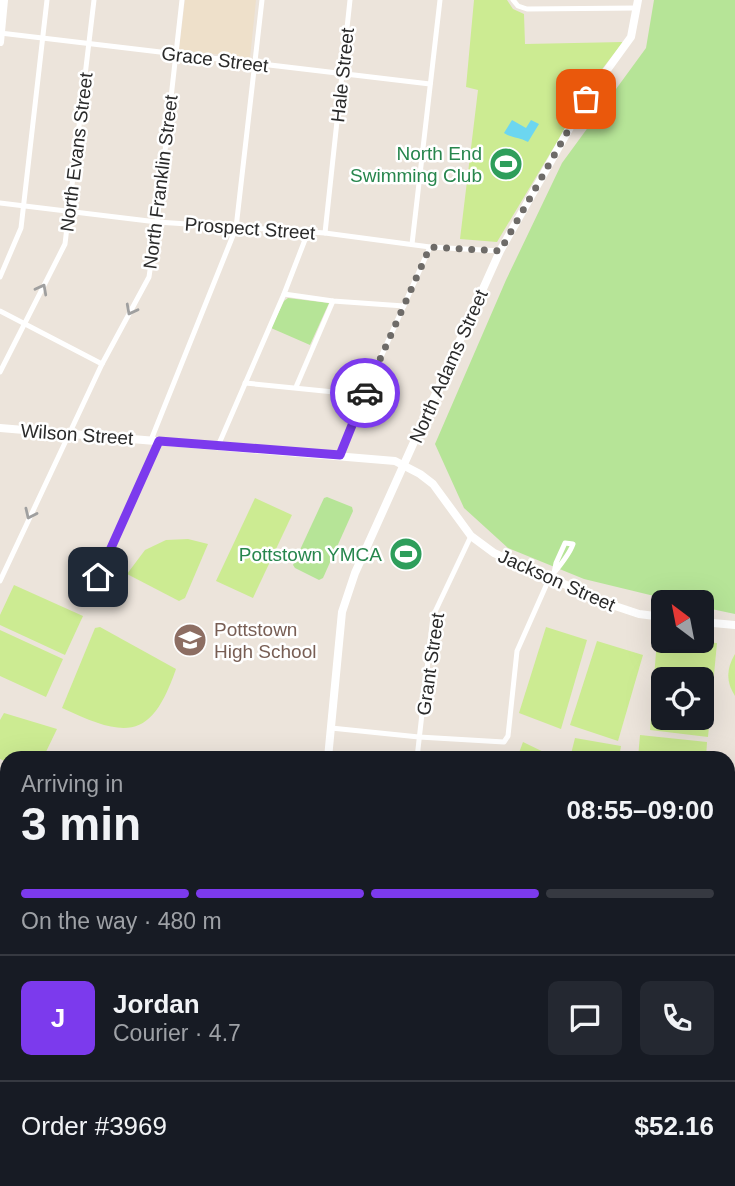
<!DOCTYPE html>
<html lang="en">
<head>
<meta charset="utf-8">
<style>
  :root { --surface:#171b24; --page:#242831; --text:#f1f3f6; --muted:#9ea1a6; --line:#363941; --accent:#7c3aed }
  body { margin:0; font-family:Helvetica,sans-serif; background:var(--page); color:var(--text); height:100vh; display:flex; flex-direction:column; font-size:26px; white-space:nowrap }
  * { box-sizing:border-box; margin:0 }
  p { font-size:23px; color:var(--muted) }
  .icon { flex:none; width:38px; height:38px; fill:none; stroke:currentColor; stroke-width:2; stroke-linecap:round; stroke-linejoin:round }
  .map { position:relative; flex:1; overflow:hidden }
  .panel { position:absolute; left:0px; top:751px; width:735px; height:436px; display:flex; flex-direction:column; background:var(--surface); border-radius:21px 21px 0 0; box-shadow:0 7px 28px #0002 }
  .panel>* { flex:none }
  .needle { width:46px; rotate:328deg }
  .fabs { position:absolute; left:651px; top:590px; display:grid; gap:14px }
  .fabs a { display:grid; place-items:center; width:63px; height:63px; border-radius:10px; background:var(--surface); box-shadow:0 7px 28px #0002; font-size:35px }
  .pin { position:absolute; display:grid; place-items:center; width:60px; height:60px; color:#fff; margin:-30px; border-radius:14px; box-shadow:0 4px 10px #0006 }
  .courier { position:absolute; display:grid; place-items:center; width:70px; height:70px; margin:-35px; border:5px solid #7c3aed; border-radius:50%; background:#fff; color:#222; box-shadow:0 2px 9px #0007 }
  .head em { font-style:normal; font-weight:800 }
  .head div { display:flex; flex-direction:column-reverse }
  .head { display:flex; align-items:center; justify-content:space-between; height:119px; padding:0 21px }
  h1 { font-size:46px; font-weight:800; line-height:52px }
  .bar { display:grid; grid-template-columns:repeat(4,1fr); gap:10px 7px; align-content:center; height:84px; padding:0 21px }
  .bar i { height:9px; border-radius:5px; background:var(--line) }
  .bar .selected { background:var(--accent) }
  .bar p { grid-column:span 4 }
  .line { display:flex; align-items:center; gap:18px; padding:0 21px; border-top:2px solid var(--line) }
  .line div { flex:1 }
  .round { display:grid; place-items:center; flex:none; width:74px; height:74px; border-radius:10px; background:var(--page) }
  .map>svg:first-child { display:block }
  .education { fill:#eee0ca }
  .green { fill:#b6e497 }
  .pitch { fill:#cceb92; fill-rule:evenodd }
  .water { fill:#6cd6f0 }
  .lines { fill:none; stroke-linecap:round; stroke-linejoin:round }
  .street { stroke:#fff; stroke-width:5 }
  .secondary { stroke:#fff; stroke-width:8 }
  .oneway { stroke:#9f9f9f }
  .done { stroke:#6e6b68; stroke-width:7; stroke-dasharray:0 12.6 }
  .route { stroke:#7c3aed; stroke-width:9 }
  .labels { text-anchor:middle; stroke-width:5; stroke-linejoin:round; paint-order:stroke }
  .street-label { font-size:19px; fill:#2a2a2a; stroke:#fff }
  .leisure-label { font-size:19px; fill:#27864d; stroke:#fff; text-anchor:end }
  .education-label { font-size:19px; fill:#785e54; stroke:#fff; text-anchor:start }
</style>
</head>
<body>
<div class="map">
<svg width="735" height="1186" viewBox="0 0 735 1186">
  <rect width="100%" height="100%" fill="#ece4db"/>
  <!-- education -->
  <path class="education" d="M185,0h71l-6,58 -71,-8z"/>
  <!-- green -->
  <g class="green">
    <path d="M654,0h81v614l-33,-7v-5h-23l-95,-23 -76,-31 -44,-40 -29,-64 71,-164 56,-117 84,-115z"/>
    <path d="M288,298l41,5 -19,42 -39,-17 13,-27z"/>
    <path d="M327,497l25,10 1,4 -30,67 -4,2 -24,-12 -2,-3 31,-67z"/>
  </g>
  <!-- pitch -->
  <g class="pitch">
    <path d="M474,0h33l6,9 11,5 1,30 98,-2 -27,35 -99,165 -37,-3 18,-149 -12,-3z"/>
    <path d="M255,498l37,17 -39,83 -37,-17z"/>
    <path d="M188,539l20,5 -23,54 -6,3 -52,-27 18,-24 21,-10z"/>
    <path d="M14,585l69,31 -18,39 -65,-30v-10z"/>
    <path d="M100,627l76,42c-25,72 -50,69 -114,39l33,-80z"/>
    <path d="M546,627l41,13 -26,89 -42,-16z"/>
    <path d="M0,630l63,29 -17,38 -46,-21z"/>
    <path d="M657,639l60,4 -9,94 -58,-7zM663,679h39v39h-39z"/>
    <path d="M597,641l46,14 -25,86 -48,-16z"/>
    <path d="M735,654v42c-9,-14 -9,-27 0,-42z"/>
    <path d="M4,713l53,16 -14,29h-36v4l-7,-3v-39z"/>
    <path d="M640,735l67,7 -1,16h-68z"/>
    <path d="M575,738l46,8 -2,12h-49z"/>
    <path d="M523,742l33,16h-39z"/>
    <path d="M735,1055v48l-7,5v-48z"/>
  </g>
  <!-- water -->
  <g class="water">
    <path d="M512,120l14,8 5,-8 8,4 -11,18c-9,-5 -17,-4 -24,-9z"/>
    <path d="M735,1124v35l-7,8v-35z"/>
    <path d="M664,1180h54l-5,6h-46z"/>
  </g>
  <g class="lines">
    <!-- street -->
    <g class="street">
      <path d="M513,0l5,6 9,3 110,-1"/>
      <path d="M0,33l430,51"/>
      <path d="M0,203l157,19 168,11 105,14 70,4"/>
      <path d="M325,233l25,-233"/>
      <path d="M412,244l28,-244"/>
      <path d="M0,277l21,-49 26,-228"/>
      <path d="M284,294l49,7 71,5"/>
      <path d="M0,311l102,53"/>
      <path d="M0,372l65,-128 29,-244"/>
      <path d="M245,383l119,12"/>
      <path d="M296,387l37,-86"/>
      <path d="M151,440l85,-212 26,-228"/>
      <path d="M218,446l66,-152 24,-62"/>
      <path d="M340,455l24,-60 66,-148"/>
      <path d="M0,581l102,-217 47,-87 8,-55 25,-222"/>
      <path d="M87,600l72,-159"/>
      <path d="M331,728l88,9 85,5 4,-6 9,-85 32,-72c8,-10 20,-23 24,-35l-8,-1 -9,20 -2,10"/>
      <path d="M417,758l16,-142 38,-80"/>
      <path d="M0,979l7,1"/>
      <path d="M0,1122l7,1"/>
      <path d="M0,1167l7,-3"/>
      <path d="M16,1180l3,6"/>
      <path d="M311,1180l2,6"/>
      <path d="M450,1180l2,6"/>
      <path d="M588,1180l3,6"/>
      <path d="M143,1186l17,-6"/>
      <path d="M243,1186l1,-6"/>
    </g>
    <!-- secondary -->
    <g class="secondary">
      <path d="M0,42l4,-42"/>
      <path d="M0,428l395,33 25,13 13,10 38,52 23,17 115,51 30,10 24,3"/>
      <path d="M702,622l33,3"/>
      <path d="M328,758l14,-146 13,-39 145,-322 86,-152 45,-62 7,-37"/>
      <path d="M728,1040l7,-3"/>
      <path d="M115,1186v-6"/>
      <path d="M375,1186l16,-6"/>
    </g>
  </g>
  <!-- one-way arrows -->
  <defs><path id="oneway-chevron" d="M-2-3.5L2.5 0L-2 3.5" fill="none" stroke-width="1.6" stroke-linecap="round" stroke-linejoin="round" transform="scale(1.75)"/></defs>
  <g class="oneway">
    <use href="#oneway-chevron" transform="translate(42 289) rotate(-62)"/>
    <use href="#oneway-chevron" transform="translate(131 310) rotate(118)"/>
    <use href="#oneway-chevron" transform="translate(30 514) rotate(115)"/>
  </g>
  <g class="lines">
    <!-- done -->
    <path class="done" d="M365,393l65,-146 70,4 86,-152"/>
    <!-- route -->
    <path class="route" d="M98,577l61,-136 181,14 25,-62"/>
  </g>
  <!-- icons -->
  <defs>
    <symbol id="stadium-disc" viewBox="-11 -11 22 22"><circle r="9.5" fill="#2e9e5b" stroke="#fff"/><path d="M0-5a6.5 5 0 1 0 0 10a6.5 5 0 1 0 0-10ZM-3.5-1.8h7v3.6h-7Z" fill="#fff"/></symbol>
    <symbol id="school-disc" viewBox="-11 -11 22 22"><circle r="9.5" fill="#8d6e63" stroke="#fff"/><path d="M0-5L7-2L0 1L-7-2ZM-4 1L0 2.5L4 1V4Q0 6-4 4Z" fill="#fff"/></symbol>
  </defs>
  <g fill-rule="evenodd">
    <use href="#stadium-disc" x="487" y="145" width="38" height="38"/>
    <use href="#stadium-disc" x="387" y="535" width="38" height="38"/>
    <use href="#school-disc" x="171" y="621" width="38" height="38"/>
  </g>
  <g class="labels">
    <!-- street labels -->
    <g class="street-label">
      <text transform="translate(215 59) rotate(7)" y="7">Grace Street</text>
      <text transform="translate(342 75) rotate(-84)" y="7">Hale Street</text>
      <text transform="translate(76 152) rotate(-83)" y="7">North Evans Street</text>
      <text transform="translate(160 182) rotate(-83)" y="7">North Franklin Street</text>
      <text transform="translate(250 228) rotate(4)" y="7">Prospect Street</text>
      <text transform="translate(448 366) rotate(-66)" y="7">North Adams Street</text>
      <text transform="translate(77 434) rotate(4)" y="7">Wilson Street</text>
      <text transform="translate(557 580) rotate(24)" y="7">Jackson Street</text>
      <text transform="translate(430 664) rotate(-82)" y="7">Grant Street</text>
    </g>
    <!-- leisure labels -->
    <g class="leisure-label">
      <text x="482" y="160">North End<tspan x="482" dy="22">Swimming Club</tspan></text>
      <text x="382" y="561">Pottstown YMCA</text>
    </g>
    <!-- education labels -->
    <g class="education-label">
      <text x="214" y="636">Pottstown<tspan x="214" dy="22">High School</tspan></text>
    </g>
  </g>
</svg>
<div class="fabs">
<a><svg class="needle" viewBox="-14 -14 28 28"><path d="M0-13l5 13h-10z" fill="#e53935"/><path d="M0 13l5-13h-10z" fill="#9ea1a6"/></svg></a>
<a><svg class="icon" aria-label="locate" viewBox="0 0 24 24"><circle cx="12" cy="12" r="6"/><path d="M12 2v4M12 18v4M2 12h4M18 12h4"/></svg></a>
</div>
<div class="pin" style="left:586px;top:99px;background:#ea580c"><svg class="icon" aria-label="bag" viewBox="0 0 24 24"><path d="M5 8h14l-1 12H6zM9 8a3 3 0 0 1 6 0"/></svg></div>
<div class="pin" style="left:98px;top:577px;background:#1f2937"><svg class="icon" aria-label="home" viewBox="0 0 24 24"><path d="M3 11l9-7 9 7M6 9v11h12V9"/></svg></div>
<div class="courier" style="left:365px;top:393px"><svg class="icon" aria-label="car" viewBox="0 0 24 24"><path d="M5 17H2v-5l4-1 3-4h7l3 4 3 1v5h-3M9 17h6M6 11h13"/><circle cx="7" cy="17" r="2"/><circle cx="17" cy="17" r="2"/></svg></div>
<section class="panel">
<div class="head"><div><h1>3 min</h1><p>Arriving in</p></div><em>08:55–09:00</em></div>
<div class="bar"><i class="selected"></i><i class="selected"></i><i class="selected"></i><i></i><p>On the way · 480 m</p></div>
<div class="line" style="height:126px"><b class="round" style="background:var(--accent);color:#fff">J</b><div><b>Jordan</b><p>Courier · 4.7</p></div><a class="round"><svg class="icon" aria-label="chat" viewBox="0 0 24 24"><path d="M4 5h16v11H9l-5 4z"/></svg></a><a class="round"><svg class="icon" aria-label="phone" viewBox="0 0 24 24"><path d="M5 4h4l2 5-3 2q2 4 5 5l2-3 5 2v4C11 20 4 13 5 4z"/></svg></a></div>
<div class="line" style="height:91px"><div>Order #3969</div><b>$52.16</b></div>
</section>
</div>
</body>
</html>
